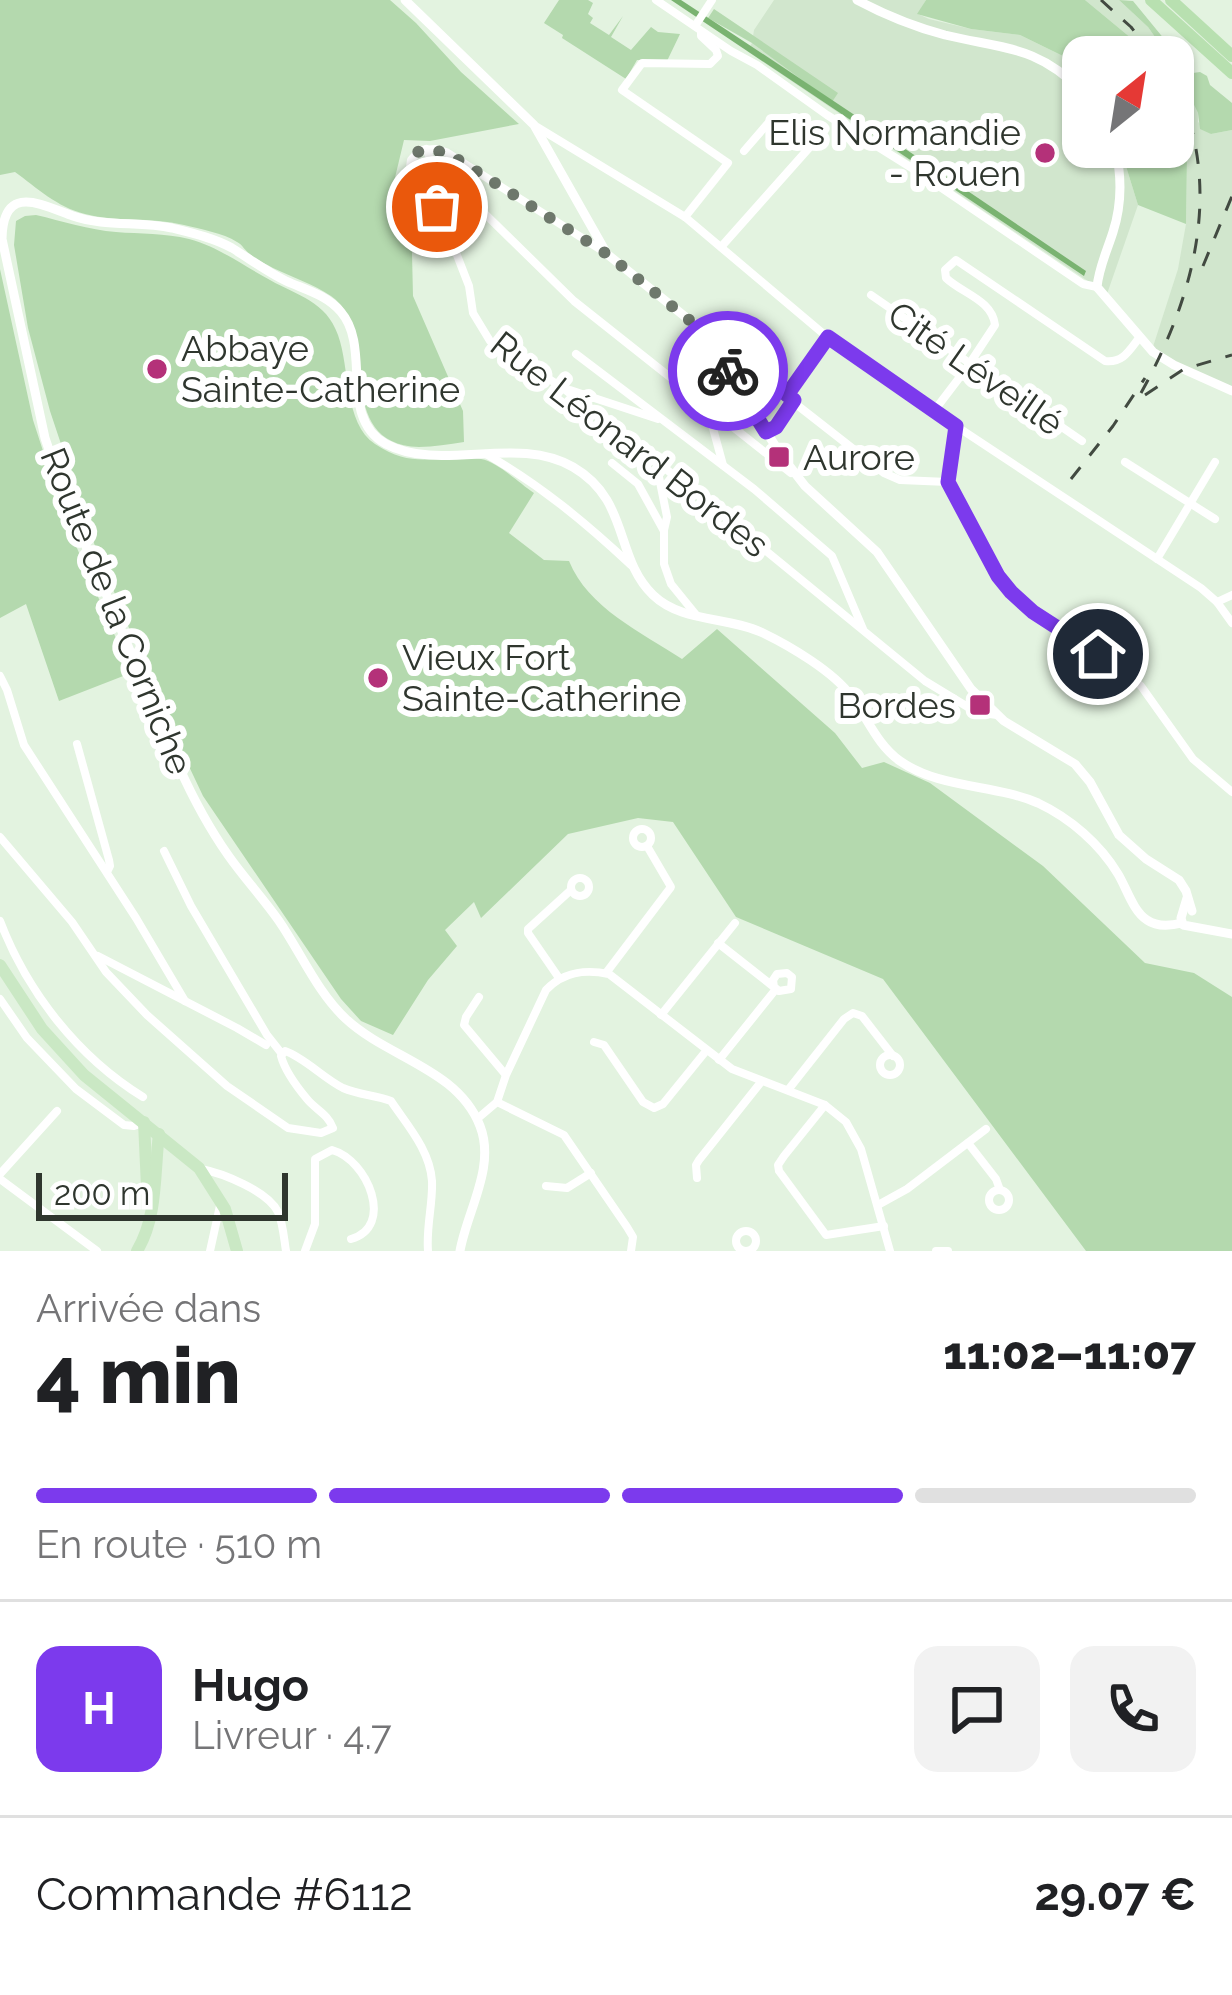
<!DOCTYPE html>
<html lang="fr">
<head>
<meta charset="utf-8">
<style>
  :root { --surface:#fff; --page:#f2f2f2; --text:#202124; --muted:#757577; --line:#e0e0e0; --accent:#7c3aed }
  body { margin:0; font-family:Raleway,sans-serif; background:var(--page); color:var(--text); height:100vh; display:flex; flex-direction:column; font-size:45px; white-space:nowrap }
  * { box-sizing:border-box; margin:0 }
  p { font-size:39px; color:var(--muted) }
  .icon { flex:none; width:66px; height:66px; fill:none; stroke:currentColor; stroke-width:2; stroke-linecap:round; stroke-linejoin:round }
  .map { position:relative; height:1251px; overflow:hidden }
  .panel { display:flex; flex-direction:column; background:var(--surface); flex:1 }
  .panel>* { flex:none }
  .needle { width:78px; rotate:30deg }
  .fabs { position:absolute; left:1062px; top:36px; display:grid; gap:24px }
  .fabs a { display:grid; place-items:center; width:132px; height:132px; border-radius:24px; background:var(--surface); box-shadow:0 3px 9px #0004; font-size:60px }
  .scale { position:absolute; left:36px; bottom:30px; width:252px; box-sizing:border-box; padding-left:12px; border:6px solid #2f362e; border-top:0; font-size:33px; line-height:42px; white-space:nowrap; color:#2f362e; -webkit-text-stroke:9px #fff; paint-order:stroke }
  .pin { position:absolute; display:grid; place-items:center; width:102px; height:102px; color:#fff; margin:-51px; border:6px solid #fff; border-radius:50%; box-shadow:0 3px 12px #0007 }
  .courier { position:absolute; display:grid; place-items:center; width:120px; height:120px; margin:-60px; border:9px solid #7c3aed; border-radius:50%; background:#fff; color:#222; box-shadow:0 3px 15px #0007 }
  .head em { font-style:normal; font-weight:800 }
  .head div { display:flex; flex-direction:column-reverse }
  .head { display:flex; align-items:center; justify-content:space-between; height:204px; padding:0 36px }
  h1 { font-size:78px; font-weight:800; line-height:90px }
  .bar { display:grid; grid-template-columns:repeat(4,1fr); gap:18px 12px; align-content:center; height:144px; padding:0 36px }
  .bar i { height:15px; border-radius:9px; background:var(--line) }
  .bar .on { background:var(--accent) }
  .bar p { grid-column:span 4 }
  .line { display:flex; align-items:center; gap:30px; padding:0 36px; border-top:3px solid var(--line) }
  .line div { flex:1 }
  .round { display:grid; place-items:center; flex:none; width:126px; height:126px; border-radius:24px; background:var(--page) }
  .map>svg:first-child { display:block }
  .built { fill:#d1e6cd }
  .green { fill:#b4d9ae }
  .water { fill:#7ab371 }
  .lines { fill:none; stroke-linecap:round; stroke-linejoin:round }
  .minor { stroke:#fff; stroke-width:8 }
  .tertiary { stroke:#fff; stroke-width:9 }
  .primary { stroke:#cae8c4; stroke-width:12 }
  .trunk { stroke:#b8e0b0; stroke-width:12 }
  .rail { stroke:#424a41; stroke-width:3; stroke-dasharray:15 15; stroke-linecap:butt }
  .done { stroke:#6e786c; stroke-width:12; stroke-dasharray:0 21.6 }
  .route { stroke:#7c3aed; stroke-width:15 }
  .poi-dot { fill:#b43179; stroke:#fff; stroke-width:4.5 }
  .labels { text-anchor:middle; stroke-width:12; stroke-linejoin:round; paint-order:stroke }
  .poi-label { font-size:36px; fill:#2f362e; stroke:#fff; text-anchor:start }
  .street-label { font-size:36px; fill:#2f362e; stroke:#fff }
</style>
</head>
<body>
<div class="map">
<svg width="1232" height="1251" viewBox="0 0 1232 1251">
  <rect width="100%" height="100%" fill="#e3f3e0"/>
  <!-- built -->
  <g class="built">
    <path d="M774,0h152l-8,14 11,5 42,10 49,6 45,22 18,20v70h37l18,58 -31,89 -360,-243 5,-8 2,-13z"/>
    <path d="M1085,0h34l29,27 21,30h-23l-9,-14z"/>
    <path d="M1173,63l25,50v9l13,12 21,-4v259l-81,-36 27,-84 8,-45 1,-66 -14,-47z"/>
  </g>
  <!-- green -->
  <g class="green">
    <path d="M0,0h390l26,23 45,49 58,52 -89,17 -26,-1 -17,71 32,21 -7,21 1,43 50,115 1,31c-15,2 -30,5 -45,5 -89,-3 -37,-116 -88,-151 -18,-12 -39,-19 -58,-28 -7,-4 -17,-8 -23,-14 -6,-4 -7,-9 -13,-12 -14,-9 -37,-13 -53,-17 -33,-8 -70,-3 -99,-11 -28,-7 -48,-26 -70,-42l-15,3z"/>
    <path d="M559,0h29l5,3 -5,11 5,4 -3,5 19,12 14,-19 -12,21 20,13 20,-23 7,5 22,2 -13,27 -30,-1 -11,19 -64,-41 1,-3 -19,-12z"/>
    <path d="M926,0h159l52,43 9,14h-63v20l-18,-20 -45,-22 -49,-6 -54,-15z"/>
    <path d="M1119,0l14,1 55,67 5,5 7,-1 7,4 3,9 22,18v27l-21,4 -11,-5 -2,-16 -25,-50v-6h-4l-21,-30z"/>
    <path d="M714,9l124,84 -6,9 -80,-59 -44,-25z"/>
    <path d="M1173,111l14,47 -1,66 -48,-19 -18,-58h53z"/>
    <path d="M36,215c26,6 53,15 80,17 24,2 49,1 73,7 30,8 53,26 81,41 28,16 56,21 68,55 12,33 6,88 37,109 42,28 64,8 106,15 17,3 38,24 53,34l-25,40 35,27 25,1c19,47 72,71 113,98l35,-30 118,104 27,35 22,-6 46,21 113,83 102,97 49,10 38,24v254h-146l-203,-272 -147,-62 -63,-95 -35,-4 -70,16 -87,84 -7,-16 -29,28 12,16 -29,34 -35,55 -32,-14 -20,-22 -138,-203 -35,-74 -73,-176 -45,-135 -22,-83 -14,-83 2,-24 9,-5z"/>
    <path d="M0,269l33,151 34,105 64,148 -72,28 -33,-97 -26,14z"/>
  </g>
  <!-- water -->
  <path class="water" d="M671,0h10c136,89 270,180 405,271l-2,5z"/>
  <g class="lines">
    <!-- minor -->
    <g class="minor">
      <path d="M656,0l75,51 26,14 70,50 88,55 168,114 14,3"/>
      <path d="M695,26l17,-26"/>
      <path d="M537,127l148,90 147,124 124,85 245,162 16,14 15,21"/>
      <path d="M426,149l6,13 142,139 217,172"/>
      <path d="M685,217l43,-54 -106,-73 20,-27 68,1 8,-8 -2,-6 -15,-14v-4"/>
      <path d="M721,247l88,-99 -39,-27 -26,30"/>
      <path d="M606,253l-160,-101 -10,-3 -16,1 -9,10 -1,7 10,19 19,23 30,77 4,27 17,28 73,47 92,72 270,221 51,31 21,3"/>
      <path d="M871,295l211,146"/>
      <path d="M705,333l179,140 16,7 48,2"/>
      <path d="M576,354l178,135 78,67 31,73"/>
      <path d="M570,390l88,29"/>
      <path d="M787,395l41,-58"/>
      <path d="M708,410l15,55"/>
      <path d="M934,411l32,-42 29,-44c-3,-25 -32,-31 -49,-47l-1,-8 11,-10 149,101c18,2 24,-10 34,-23"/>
      <path d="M956,426l-8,56 50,94 13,16 22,20 87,56 21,18 52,73 39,33"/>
      <path d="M766,432l10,-5 18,-27"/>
      <path d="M486,454c54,31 99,68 145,111"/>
      <path d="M656,462l11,55 -3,13"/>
      <path d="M1125,462l90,57"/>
      <path d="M612,463l26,21 26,47v33l7,20 26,32"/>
      <path d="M1157,559l58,-97"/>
      <path d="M1217,602l15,-7"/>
      <path d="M0,676l7,14 17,55 112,173 49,83"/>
      <path d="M77,744l32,116 1,6 -3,6"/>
      <circle cx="642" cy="838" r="9"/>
      <path d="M0,837l72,85 34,50 41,43 80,71 61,42 33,5 12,-5c-5,-14 -17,-18 -26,-29 -10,-12 -22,-28 -26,-43l4,-5c20,7 38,27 58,37 16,7 32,7 48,13 16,24 39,49 41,80 1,23 -6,46 -4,70"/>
      <path d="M164,851l27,55 76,129 15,19"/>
      <circle cx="580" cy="887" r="9"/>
      <path d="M0,921c27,71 78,136 143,176"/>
      <path d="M718,943l61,48 12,-2 1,-12 -5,-4 -10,1 -4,6 1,7"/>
      <path d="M98,956l139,72 29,17"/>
      <path d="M606,973l65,-86 -24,-41"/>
      <path d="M559,978l-31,-45v-4l43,-39"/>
      <path d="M479,997l-13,20 -2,8 41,49"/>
      <path d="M0,999l27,39 49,51 48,36 10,1 9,-3"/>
      <path d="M661,1015l74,-92"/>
      <path d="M594,1042l10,3 39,57 11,6 9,-4 43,-53"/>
      <circle cx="890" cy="1065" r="10"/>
      <path d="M719,1060l57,-71"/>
      <path d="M788,1090l56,-71 9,-6 9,3 31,40"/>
      <path d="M497,1102l67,33 63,92 6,10 -2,14"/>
      <path d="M825,1105l-41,51 -6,9 1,6 47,64 58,-9"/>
      <path d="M477,1119l20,-17 9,-27 40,-85c17,-18 38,-21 63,-16l123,95 93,36 21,17 15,27 29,102"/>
      <path d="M968,1143l28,36 4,11"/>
      <path d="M201,1169c21,4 67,22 77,43 5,11 6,27 8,39"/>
      <path d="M0,1174l57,-63"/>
      <path d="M697,1178l-1,-13 3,-5 62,-78"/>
      <path d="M0,1179l97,72"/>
      <path d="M546,1186l21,2 24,-15"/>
      <circle cx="999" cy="1200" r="10"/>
      <path d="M878,1205l29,-16 79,-60"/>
      <circle cx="746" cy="1241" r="10"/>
      <path d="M210,1251l11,-50"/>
      <path d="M305,1251l10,-27v-65l17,-9c36,10 63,77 19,89"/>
      <path d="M936,1251h12"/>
    </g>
    <!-- tertiary -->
    <g class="tertiary">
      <path d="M405,0l129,125 73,129 96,77 78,124 24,31 72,66 94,137 33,32 71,43 15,18 29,53 27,24 33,21 7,11 6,20"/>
      <path d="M857,0c28,15 58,27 88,35 58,14 92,10 138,57"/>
      <path d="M1115,147c7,29 7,57 -2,85 -6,19 -14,35 -16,55l56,65 21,13 58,26"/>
      <path d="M1187,898l-6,20 2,7 49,9"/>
      <path d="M460,1251c7,-40 36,-84 20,-125 -22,-57 -92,-68 -134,-107 -29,-27 -45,-66 -67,-98 -16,-23 -35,-43 -51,-66 -19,-27 -35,-57 -49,-88l-115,-273 -19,-56 -43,-199c1,-56 38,-35 71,-23 32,11 66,5 99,12 20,5 42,10 60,20 18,11 35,24 54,33 20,9 41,14 55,31 31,36 -3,106 45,132 55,29 131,-10 187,23 57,33 41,90 80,128 29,28 75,21 110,38 27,13 71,39 88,63 16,21 26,49 49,65 40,28 94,23 138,42 32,15 62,41 80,71 9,15 15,37 29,46 10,7 23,6 35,3"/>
    </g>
    <!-- primary -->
    <g class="primary">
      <path d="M0,965l42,64 42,46 115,93 26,41 12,42"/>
      <path d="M144,1122l3,65"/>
      <path d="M137,1251c21,-35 17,-78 22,-117"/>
    </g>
    <!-- trunk -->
    <g class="trunk">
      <path d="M1151,0l81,73"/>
      <path d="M1171,0l61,56"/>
    </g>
    <!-- rail -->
    <g class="rail">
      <path d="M1101,0l30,27 23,30"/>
      <path d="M1203,266l29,-70"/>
      <path d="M1141,393c54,-98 84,-208 32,-314"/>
      <path d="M1145,395l39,-26 48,-14"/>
      <path d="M1071,479l42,-53 32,-48"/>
    </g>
  </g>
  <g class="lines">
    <!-- done -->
    <path class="done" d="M437,207c-14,-17 -37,-38 -17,-57l26,2 161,102 96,77 25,40"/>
    <!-- route -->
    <path class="route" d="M728,371l38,61 10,-5 18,-27 -7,-5 41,-58 128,89 -8,56 50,94 13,16 22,20 65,42"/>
  </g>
  <!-- markers -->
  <g class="poi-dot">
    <circle cx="1045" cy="153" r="12"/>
    <circle cx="157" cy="369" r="12"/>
    <rect x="767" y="445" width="24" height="24" rx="6"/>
    <circle cx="378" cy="678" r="12"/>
    <rect x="968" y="693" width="24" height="24" rx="6"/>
  </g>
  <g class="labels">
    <!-- poi labels -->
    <g class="poi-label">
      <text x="1021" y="145" text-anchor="end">Elis Normandie<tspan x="1021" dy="41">- Rouen</tspan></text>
      <text x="181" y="361">Abbaye<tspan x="181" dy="41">Sainte-Catherine</tspan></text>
      <text x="803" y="470">Aurore</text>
      <text x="402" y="670">Vieux Fort<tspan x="402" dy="41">Sainte-Catherine</tspan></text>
      <text x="956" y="718" text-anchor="end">Bordes</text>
    </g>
    <!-- street labels -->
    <g class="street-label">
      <text transform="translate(976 368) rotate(35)" y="13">Cité Léveillé</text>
      <text transform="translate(630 444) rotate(38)" y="13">Rue Léonard Bordes</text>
      <text transform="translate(117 611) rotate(68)" y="13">Route de la Corniche</text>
    </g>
  </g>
</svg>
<div class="fabs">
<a><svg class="needle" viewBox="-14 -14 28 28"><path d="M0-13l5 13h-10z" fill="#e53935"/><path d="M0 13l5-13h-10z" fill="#757577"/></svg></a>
</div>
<div class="scale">200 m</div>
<div class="pin" style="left:437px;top:207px;background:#ea580c"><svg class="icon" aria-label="bag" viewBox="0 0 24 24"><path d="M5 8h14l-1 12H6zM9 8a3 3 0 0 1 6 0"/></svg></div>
<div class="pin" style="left:1098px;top:654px;background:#1f2937"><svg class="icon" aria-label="home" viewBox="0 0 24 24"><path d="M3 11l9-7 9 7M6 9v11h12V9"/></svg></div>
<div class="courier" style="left:728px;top:371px"><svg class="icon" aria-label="bike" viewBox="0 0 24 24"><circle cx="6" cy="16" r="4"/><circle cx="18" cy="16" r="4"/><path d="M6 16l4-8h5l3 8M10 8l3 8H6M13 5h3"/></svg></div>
</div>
<section class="panel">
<div class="head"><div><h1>4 min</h1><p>Arrivée dans</p></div><em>11:02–11:07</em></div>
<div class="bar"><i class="on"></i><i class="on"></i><i class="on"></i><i></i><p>En route · 510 m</p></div>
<div class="line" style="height:216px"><b class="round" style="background:var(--accent);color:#fff">H</b><div><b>Hugo</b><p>Livreur · 4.7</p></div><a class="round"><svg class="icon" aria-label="chat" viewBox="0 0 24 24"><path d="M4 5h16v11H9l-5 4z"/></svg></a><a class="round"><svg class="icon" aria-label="phone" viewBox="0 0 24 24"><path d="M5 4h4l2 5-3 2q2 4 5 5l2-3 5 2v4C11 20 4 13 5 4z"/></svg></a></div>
<div class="line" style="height:156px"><div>Commande #6112</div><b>29.07 €</b></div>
</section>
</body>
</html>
